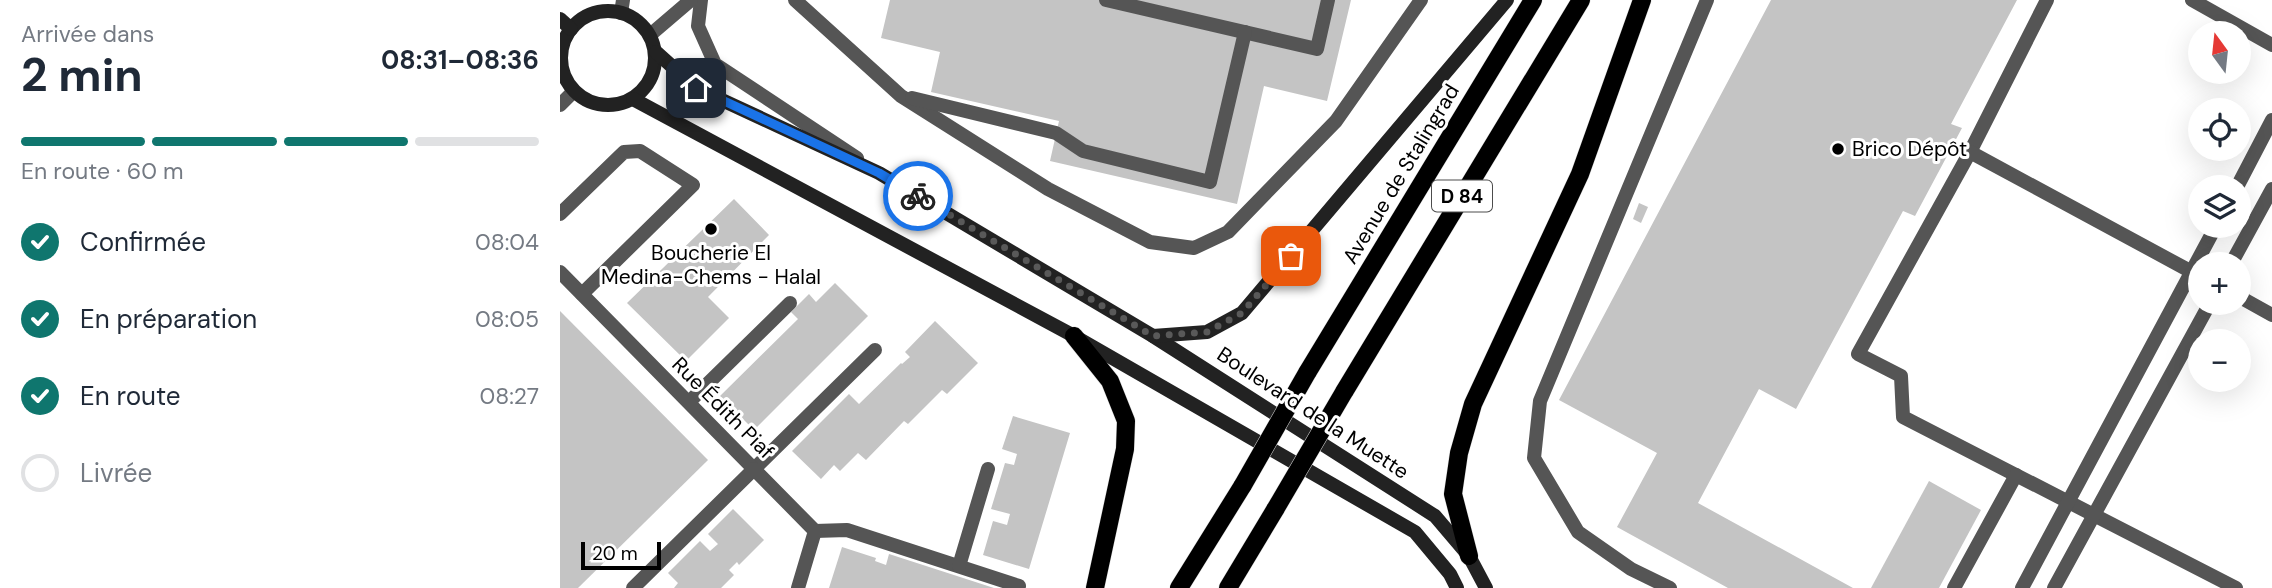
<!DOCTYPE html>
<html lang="fr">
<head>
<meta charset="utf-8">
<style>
  :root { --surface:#fff; --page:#f6f6f7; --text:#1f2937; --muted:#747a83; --line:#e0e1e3; --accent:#0f766e }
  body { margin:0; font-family:"DM Sans",sans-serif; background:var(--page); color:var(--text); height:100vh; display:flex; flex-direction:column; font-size:26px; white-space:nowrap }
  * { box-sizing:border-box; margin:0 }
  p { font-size:23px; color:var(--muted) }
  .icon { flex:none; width:38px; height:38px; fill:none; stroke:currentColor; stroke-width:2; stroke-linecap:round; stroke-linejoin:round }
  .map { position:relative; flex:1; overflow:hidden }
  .panel { display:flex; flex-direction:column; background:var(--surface); width:560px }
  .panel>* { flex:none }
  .needle { width:46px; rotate:345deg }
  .controls { position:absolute; left:1628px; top:21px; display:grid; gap:14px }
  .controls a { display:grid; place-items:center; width:63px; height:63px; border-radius:50%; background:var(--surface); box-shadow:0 7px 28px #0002; font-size:35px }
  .scale { position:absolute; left:21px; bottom:18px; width:80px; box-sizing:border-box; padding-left:7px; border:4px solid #000; border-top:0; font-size:19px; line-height:24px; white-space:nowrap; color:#000; -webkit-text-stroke:5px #fff; paint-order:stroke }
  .pin { position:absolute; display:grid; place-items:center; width:60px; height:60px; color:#fff; margin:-30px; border-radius:14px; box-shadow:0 4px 10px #0006 }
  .courier { position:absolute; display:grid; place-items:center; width:70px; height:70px; margin:-35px; border:5px solid #1a73e8; border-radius:50%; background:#fff; color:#222; box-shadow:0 2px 9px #0007 }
  .head em { font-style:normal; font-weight:700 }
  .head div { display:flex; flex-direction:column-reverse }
  .head { display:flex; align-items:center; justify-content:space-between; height:119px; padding:0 21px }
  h1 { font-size:46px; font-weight:700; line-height:52px }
  .bar { display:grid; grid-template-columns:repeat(4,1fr); gap:10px 7px; align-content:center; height:84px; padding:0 21px }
  .bar i { height:9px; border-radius:5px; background:var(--line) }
  .bar .selected { background:var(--accent) }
  .bar p { grid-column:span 4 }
  ol { padding:0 21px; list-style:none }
  li { display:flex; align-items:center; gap:21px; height:77px }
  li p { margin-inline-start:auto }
  li .icon { padding:7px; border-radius:50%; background:var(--accent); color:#fff; stroke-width:4 }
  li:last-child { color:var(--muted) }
  li i { width:38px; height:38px; border:4px solid var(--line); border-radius:50% }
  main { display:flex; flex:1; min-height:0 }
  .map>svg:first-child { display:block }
  .building { fill:#c4c4c4 }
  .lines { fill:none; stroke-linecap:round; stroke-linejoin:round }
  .primary-casing { stroke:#dbdbdb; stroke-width:19 }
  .lane { stroke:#555; stroke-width:14 }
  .street { stroke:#555; stroke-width:14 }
  .secondary { stroke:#222; stroke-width:14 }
  .primary { stroke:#000; stroke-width:18 }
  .primary-bridge-casing { stroke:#dbdbdb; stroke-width:19; stroke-linecap:butt }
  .primary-bridge { stroke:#000; stroke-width:18 }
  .done { stroke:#595959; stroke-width:7; stroke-dasharray:0 12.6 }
  .route { stroke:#1a73e8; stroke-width:9 }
  .poi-dot { fill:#000; stroke:#fff; stroke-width:2.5 }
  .labels { text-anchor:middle; stroke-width:6; stroke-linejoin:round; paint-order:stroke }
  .shield { fill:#fff; stroke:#4c4c4c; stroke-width:2 }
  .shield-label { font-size:19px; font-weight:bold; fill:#000 }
  .poi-label { font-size:21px; fill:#000; stroke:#fff; text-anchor:start }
  .street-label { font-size:21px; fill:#000; stroke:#fff }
</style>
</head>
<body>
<main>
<section class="panel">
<div class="head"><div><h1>2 min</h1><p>Arrivée dans</p></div><em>08:31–08:36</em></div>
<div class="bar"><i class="selected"></i><i class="selected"></i><i class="selected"></i><i></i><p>En route · 60 m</p></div>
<ol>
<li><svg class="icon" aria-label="check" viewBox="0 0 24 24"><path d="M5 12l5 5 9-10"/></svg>Confirmée<p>08:04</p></li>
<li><svg class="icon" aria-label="check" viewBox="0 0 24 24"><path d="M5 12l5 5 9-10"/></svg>En préparation<p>08:05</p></li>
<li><svg class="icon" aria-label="check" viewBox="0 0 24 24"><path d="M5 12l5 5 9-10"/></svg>En route<p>08:27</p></li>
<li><i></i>Livrée</li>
</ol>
</section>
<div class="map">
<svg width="1712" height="588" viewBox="0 0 1712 588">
  <rect width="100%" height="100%" fill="#fff"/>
  <!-- building -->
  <g class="building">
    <path d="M330,0h461l-24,101 -63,-15 -27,118 -187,-43 9,-40 -128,-29 9,-40 -59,-14z"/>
    <path d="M1211,0h246l-66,124 11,4 -47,88 -12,-5 -107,198 -37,-20 -61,114 155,85h-125l-111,-61 40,-74 -98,-53z"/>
    <path d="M174,199l35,36 -61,62 21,21 -43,43 -59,-58z"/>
    <path d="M1079,203l9,4 -7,16 -8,-4z"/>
    <path d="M275,283l33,33 -114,114 -34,-34 78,-77 -7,-7 18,-18 7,8z"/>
    <path d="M0,311l148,149 -130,128h-18z"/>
    <path d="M375,321l43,42 -31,31 -5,-4 -34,34 -4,-3 -38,39 -8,-7 -18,18 -6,-6 -13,14 -29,-28 57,-57 10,10 42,-41 1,1 8,-7 -5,-5z"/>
    <path d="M453,416l57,17 -41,136 -46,-14 10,-34 14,4 3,-11 -19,-5 14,-46 9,2 3,-11 -15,-5z"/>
    <path d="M1369,481l52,29 -42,78h-68z"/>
    <path d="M173,509l31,31 -25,25 -2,-3 -8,8 5,5 -13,13h-47l4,-5 -10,-10 32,-32 10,10 8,-7 -10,-10z"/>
    <path d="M282,547l34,11 -1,3 11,4 3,-11 105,34h-165z"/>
  </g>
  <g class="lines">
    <defs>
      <g id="primary">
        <path d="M514,336l36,45 16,40 -1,28 -30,139"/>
        <path d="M747,373l226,-373"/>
        <path d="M784,392l237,-392"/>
        <path d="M909,556l-16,-62 6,-41 14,-49 107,-230 62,-174"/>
        <path d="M619,588l64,-103"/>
        <path d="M668,588l48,-80"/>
      </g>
    </defs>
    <!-- primary casing -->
    <use href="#primary" class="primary-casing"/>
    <!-- lane -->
    <g class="lane">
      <path d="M141,0l-3,26 17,38 142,94"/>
      <path d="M235,0l106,96 147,93 102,53 44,6 34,-16 108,-111 85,-121"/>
      <path d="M546,0l211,49 11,-49"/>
      <path d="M1487,0l-77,152 -112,202 43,22 2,41 333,171"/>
      <path d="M1632,0l80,45"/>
      <path d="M61,13l2,-13"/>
      <path d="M90,35l41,-35"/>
      <path d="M352,98l144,35 27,18 127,31 35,-150"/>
      <path d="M1410,152l222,120"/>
      <path d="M1677,187l35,-67"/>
      <path d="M0,214l64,-62 16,-1 53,34 -111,109"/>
      <path d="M1671,264l41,-75"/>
      <path d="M1678,296l34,19"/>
      <path d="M129,402l101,-99"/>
      <path d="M194,469l121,-119"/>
      <path d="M255,531l32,-1 172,56"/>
      <path d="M399,566l29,-97"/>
      <path d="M1110,588l-39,-19 -53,-37 -44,-74 6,-57 167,-401"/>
      <path d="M1394,588l62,-113"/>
      <path d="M1462,588l194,-362"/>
      <path d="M1494,588l156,-285"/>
    </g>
    <!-- street -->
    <g class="street">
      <path d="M0,105l14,-14"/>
      <path d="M0,272l255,259 -17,57"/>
      <path d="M73,588l121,-119"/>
    </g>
    <!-- secondary -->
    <g class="secondary">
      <circle cx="48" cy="58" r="47"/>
      <path d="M0,19l11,10"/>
      <path d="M96,52l40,36 183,85 274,163 282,180 34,40 17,32"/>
      <path d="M73,99l441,237 341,196 35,42 7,14"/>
      <path d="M593,336l54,-4 35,-19 265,-313"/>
    </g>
    <!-- primary -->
    <use href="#primary" class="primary"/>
    <defs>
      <g id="primary-bridge">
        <path d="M683,485l64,-112"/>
        <path d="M716,508l68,-116"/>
      </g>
    </defs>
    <!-- primary-bridge casing -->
    <use href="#primary-bridge" class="primary-bridge-casing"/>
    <!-- primary-bridge -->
    <use href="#primary-bridge" class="primary-bridge"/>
  </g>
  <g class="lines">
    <!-- done -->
    <path class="done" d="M358,196l235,140 54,-4 35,-19 49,-57"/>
    <!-- route -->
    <path class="route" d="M136,88l183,85 39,23"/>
  </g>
  <!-- markers -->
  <g class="poi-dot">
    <circle cx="1278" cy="149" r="7"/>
    <circle cx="151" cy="229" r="7"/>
  </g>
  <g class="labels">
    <!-- shield labels -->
    <rect class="shield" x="872" y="180.5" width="60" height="31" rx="5"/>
    <g class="shield-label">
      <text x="902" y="203">D 84</text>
    </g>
    <!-- poi labels -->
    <g class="poi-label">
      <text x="1292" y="156">Brico Dépôt</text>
      <text x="151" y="260" text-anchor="middle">Boucherie El<tspan x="151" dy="24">Medina-Chems - Halal</tspan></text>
    </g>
    <!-- street labels -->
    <g class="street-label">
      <text transform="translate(841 174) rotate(-59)" y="7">Avenue de Stalingrad</text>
      <text transform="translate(163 408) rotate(45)" y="7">Rue Édith Piaf</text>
      <text transform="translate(753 413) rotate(33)" y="7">Boulevard de la Muette</text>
    </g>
  </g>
</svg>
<div class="controls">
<a><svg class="needle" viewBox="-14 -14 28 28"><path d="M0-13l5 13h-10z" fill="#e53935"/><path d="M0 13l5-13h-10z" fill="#747a83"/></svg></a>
<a><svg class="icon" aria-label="locate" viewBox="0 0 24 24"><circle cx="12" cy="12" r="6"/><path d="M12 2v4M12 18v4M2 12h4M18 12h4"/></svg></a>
<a><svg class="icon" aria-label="layers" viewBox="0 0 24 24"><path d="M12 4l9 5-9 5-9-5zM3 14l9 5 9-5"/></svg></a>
<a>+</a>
<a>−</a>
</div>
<div class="scale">20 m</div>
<div class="pin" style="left:731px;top:256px;background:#ea580c"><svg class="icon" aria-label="bag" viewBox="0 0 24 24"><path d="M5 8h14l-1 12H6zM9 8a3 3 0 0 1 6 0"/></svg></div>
<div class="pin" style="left:136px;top:88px;background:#1f2937"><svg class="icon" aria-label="home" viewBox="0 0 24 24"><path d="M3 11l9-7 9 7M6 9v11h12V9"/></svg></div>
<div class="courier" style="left:358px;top:196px"><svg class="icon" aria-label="bike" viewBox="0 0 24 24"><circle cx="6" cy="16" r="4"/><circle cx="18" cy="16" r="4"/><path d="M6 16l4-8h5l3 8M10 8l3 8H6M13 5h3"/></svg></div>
</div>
</main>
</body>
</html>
